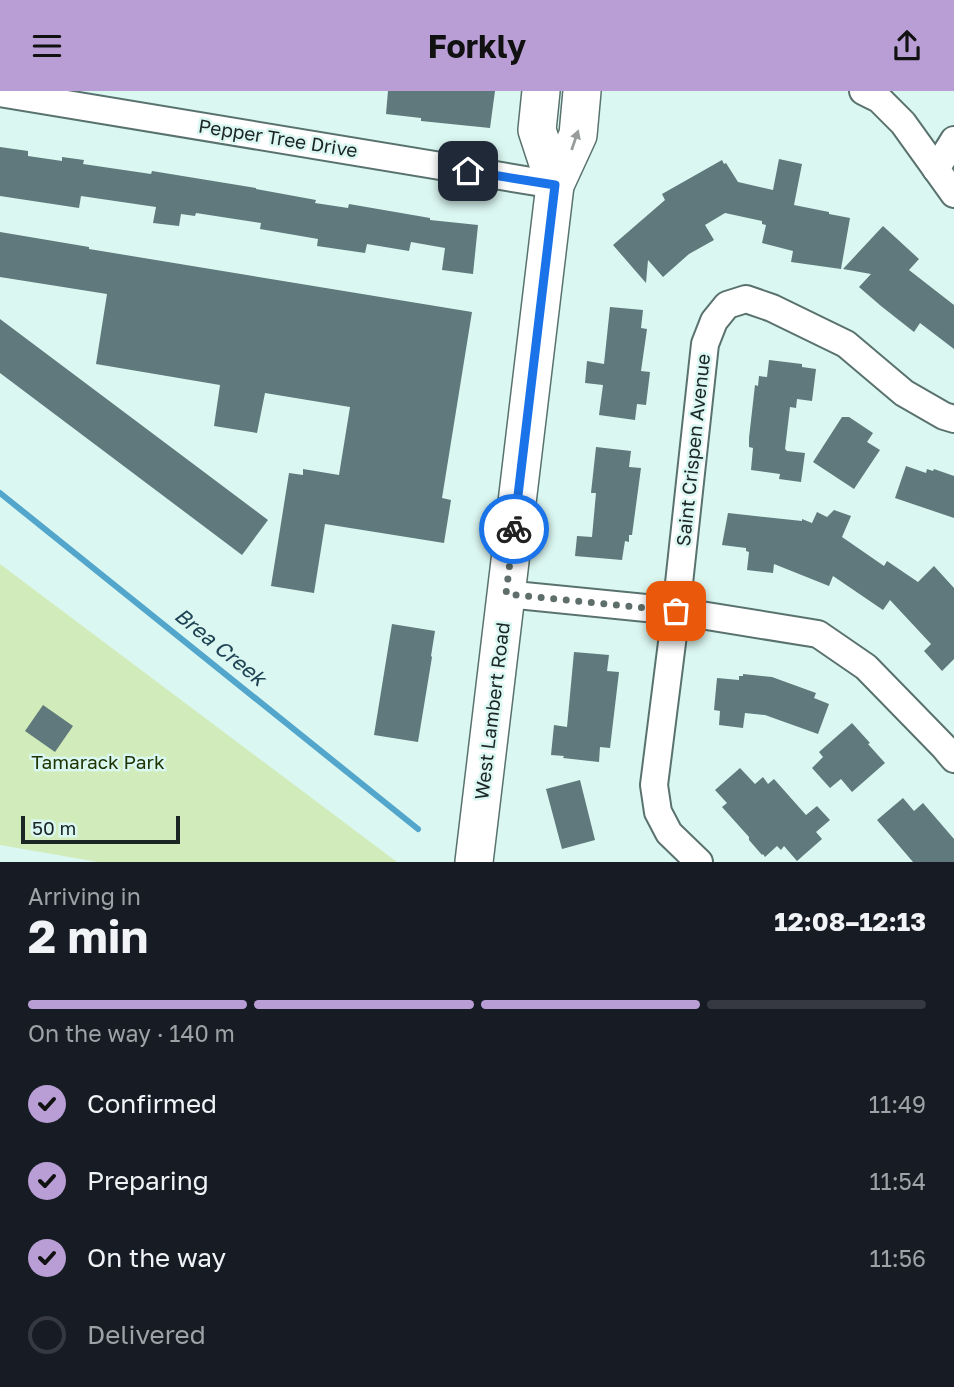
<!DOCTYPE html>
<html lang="en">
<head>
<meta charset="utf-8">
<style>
  :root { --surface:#171b24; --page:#242831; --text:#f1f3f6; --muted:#9ea1a6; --line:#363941; --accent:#b89ed4 }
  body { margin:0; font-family:"Golos Text",sans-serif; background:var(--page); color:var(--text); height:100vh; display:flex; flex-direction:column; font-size:26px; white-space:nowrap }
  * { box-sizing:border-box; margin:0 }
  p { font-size:23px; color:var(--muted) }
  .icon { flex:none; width:38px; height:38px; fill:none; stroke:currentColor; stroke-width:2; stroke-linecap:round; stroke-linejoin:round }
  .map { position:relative; height:771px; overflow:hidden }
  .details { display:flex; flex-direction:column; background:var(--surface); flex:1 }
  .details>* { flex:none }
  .scale { position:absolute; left:21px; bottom:18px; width:159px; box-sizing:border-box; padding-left:7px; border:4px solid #1b2523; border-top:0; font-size:19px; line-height:24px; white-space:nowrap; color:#1b2523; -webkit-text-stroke:5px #dbf7f1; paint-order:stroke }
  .pin { position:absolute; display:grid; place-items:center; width:60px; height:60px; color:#fff; margin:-30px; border-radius:14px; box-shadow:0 4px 10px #0006 }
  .courier { position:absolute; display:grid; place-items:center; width:70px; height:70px; margin:-35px; border:5px solid #1a73e8; border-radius:50%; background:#fff; color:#222; box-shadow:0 2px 9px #0007 }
  .summary em { font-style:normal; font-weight:700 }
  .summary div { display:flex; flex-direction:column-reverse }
  .summary { display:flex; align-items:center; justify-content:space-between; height:119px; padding:0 28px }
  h1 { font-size:46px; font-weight:700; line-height:52px }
  .bar { display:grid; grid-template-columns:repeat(4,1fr); gap:10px 7px; align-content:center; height:84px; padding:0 28px }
  .bar i { height:9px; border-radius:5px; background:var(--line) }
  .bar .current { background:var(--accent) }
  .bar p { grid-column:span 4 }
  ol { padding:0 28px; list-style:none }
  li { display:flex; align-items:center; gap:21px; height:77px }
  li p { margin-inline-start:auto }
  li .icon { padding:7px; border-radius:50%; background:var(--accent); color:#111; stroke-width:4 }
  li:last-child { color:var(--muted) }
  li i { width:38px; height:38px; border:4px solid var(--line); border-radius:50% }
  header { display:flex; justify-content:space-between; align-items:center; height:91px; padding:0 28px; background:var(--accent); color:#111; font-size:32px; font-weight:700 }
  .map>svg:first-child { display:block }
  .green { fill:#d1ebba }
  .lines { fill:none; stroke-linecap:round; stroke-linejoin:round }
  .stream { stroke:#53a6cb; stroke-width:6 }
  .building { fill:#5f797c }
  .street-casing { stroke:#59726d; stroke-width:30 }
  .secondary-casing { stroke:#59726d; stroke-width:40 }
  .street { stroke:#fff; stroke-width:26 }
  .secondary { stroke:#fff; stroke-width:37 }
  .oneway { fill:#989d9c }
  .done { stroke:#5e6e6b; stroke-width:7; stroke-dasharray:0 12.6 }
  .route { stroke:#1a73e8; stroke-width:9 }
  .labels { text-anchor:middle; stroke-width:5; stroke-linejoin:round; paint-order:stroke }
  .street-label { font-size:19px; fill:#1b2523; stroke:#dbf7f1 }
  .park-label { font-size:19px; fill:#203504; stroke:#dbf7f1 }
  .water-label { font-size:21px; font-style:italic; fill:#1e4354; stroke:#dbf7f1 }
</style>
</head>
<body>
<header><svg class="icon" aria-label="menu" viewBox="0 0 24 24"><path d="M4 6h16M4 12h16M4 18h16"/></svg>Forkly<svg class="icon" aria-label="share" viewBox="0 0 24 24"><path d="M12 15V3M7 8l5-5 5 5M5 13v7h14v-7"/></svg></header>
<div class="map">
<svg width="954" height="771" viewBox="0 0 954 771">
  <rect width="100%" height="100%" fill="#dbf7f1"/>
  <!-- green -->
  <path class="green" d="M0,473l397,298h-299l-98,-17z"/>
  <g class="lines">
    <!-- stream -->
    <path class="stream" d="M0,402l418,336"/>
  </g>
  <!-- building -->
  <g class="building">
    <path d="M388,0h107l-5,37 -69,-7v-3l-35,-4z"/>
    <path d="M0,56l28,4v5l34,5v-4l22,3 -1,4 68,10 1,-3 104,17v1l60,11 -1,3 33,5 1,-4 81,14v2l48,5 -5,49 -31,-4 3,-22 -34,-6 -2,9 -42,-7 -2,9 -48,-7 1,-7 -58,-10 1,-6 -65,-10 -1,3 -14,-2 -2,12 -26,-3 3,-16 -75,-11 -2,12 -79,-12z"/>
    <path d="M779,68l23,5 -8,41 35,7v2l21,4 -9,51 -50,-7 2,-11 -31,-8 4,-18 -4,-1v-3l-37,-8 -20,12 9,15 -25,14 -26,23 -15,-17 -2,23 -33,-38 52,-45 -3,-6 60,-34 2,4 2,-1 12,19 35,8z"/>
    <path d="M883,135l36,33 -10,11 45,35v44l-34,-26 -6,9 -33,-26 -22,-19 12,-13 -28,-5z"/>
    <path d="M0,141l89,15v2l383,63 -30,186 9,2 -7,43 -119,-19 -11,69 -43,-7 18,-113 14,2v-6l36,6 11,-68 -85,-14 -8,40 -43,-7 6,-41 -124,-21 11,-70 -107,-17z"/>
    <path d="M610,216l33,3 -2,18 6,1 -6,42 9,1 -4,33 -9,-1 -2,16 -36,-5 4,-30 -18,-2 2,-22 17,3z"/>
    <path d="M0,228l268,201 -26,35 -242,-182z"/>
    <path d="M769,269l33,4v3l14,2 -4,32 -15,-2 -1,9 -6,-1 -5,42 2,2 18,2 -4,29 -22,-3 1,-5 -29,-4 2,-22 -4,-1v-9l6,-53 3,1 1,-10 8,1z"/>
    <path d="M842,326h7l24,16 -6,9 13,8 -26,39 -41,-27z"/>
    <path d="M596,356l35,4 -2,16 12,1 -9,67h-3v7l-4,-1 -3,19 -47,-4 2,-20 15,1 4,-44h-5z"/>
    <path d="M906,375l20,7 1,-4 6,2 1,-2 20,7v42l-59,-20z"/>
    <path d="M834,419l17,6 -9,21 42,29 3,-5 31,21 16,-16 20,22v71l-12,12 -18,-20 7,-7 -41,-44 -7,10 -50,-34 -4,10 -55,-22 -1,9 -26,-3 2,-18 -3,-1v-3l-24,-3 6,-32 74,8v-2l10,4 5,-11 10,5z"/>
    <path d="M392,533l43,7 -4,25 1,1 -14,85 -44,-7z"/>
    <path d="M574,561l35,3 -2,16 12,1 -9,76 -10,-1 -1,15 -36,-4 1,-2 -13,-1 3,-30 13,2z"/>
    <path d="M743,583l29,3 44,16 -2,5 15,6 -11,30 -53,-19 -20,-2 -2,15 -24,-3 1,-14 -6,-1 3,-32 22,2v-4h4z"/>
    <path d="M43,614l30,21 -18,26 -30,-21z"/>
    <path d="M852,632l18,20 -2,1 17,19 -33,29 -11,-13 -11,9 -18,-20 11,-11 -4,-5z"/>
    <path d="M740,677l15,16 8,-7 5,7 6,-5 32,36 11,-9 13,14 -14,12 6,7 -25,22 -13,-15 -3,4 -4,-4 -12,11 -2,-3 -1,1 -13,-15v-3l-27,-30 5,-4 -12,-13z"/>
    <path d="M580,689l15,60 -33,9 -16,-60z"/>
    <path d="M903,707l11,13 9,-8 31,36v23h-41l-36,-42z"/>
  </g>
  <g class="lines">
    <defs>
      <g id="street">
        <path d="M863,0l16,8 24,24 51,71"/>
        <path d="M0,2l555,92"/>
        <path d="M936,78l18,-29"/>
        <path d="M506,503l170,17 142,23 48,33 78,80 10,12"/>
        <path d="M699,771l-30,-29 -11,-21 -4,-27 22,-174 29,-267 9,-23 13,-16 19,-6 26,9 74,36 58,49 40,23 10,3"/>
      </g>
      <g id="secondary">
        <path d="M541,0l-4,39 18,55"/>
        <path d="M474,771l81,-677 23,-50 4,-44"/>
      </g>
    </defs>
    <!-- street casing -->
    <use href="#street" class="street-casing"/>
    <!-- secondary casing -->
    <use href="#secondary" class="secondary-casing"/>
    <!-- street -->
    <use href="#street" class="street"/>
    <!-- secondary -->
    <use href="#secondary" class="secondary"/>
  </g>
  <!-- one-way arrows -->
  <defs><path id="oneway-solid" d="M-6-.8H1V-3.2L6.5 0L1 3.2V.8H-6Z" transform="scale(1.75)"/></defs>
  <use class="oneway" href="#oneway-solid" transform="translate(575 49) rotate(-71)"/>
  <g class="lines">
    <!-- done -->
    <path class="done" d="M514,438l-8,65 170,17"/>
    <!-- route -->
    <path class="route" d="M468,80l87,14 -41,344"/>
  </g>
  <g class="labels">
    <!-- street labels -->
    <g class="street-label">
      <text transform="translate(278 47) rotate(9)" y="7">Pepper Tree Drive</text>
      <text transform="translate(693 359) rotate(-84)" y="7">Saint Crispen Avenue</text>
      <text transform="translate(492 620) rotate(-83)" y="7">West Lambert Road</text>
    </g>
    <!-- park labels -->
    <g class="park-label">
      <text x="98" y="678">Tamarack Park</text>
    </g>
    <!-- water labels -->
    <g class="water-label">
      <text transform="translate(220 556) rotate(39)" y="7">Brea Creek</text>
    </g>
  </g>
</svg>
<div class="scale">50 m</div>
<div class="pin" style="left:676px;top:520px;background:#ea580c"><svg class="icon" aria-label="bag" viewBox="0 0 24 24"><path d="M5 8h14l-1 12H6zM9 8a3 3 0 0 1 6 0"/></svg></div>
<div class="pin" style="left:468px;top:80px;background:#1f2937"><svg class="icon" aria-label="home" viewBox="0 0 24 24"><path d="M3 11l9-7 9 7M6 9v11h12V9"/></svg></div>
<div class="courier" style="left:514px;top:438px"><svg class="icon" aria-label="bike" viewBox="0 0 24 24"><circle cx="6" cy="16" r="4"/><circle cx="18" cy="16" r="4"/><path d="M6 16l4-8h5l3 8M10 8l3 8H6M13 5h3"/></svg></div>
</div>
<section class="details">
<div class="summary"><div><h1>2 min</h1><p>Arriving in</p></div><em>12:08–12:13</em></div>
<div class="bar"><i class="current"></i><i class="current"></i><i class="current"></i><i></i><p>On the way · 140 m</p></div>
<ol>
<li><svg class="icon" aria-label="check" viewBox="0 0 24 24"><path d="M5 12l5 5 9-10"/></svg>Confirmed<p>11:49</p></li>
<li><svg class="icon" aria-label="check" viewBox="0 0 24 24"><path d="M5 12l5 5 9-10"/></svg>Preparing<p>11:54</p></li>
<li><svg class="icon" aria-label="check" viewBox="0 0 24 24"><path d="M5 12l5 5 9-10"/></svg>On the way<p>11:56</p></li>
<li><i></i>Delivered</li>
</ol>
</section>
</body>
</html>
